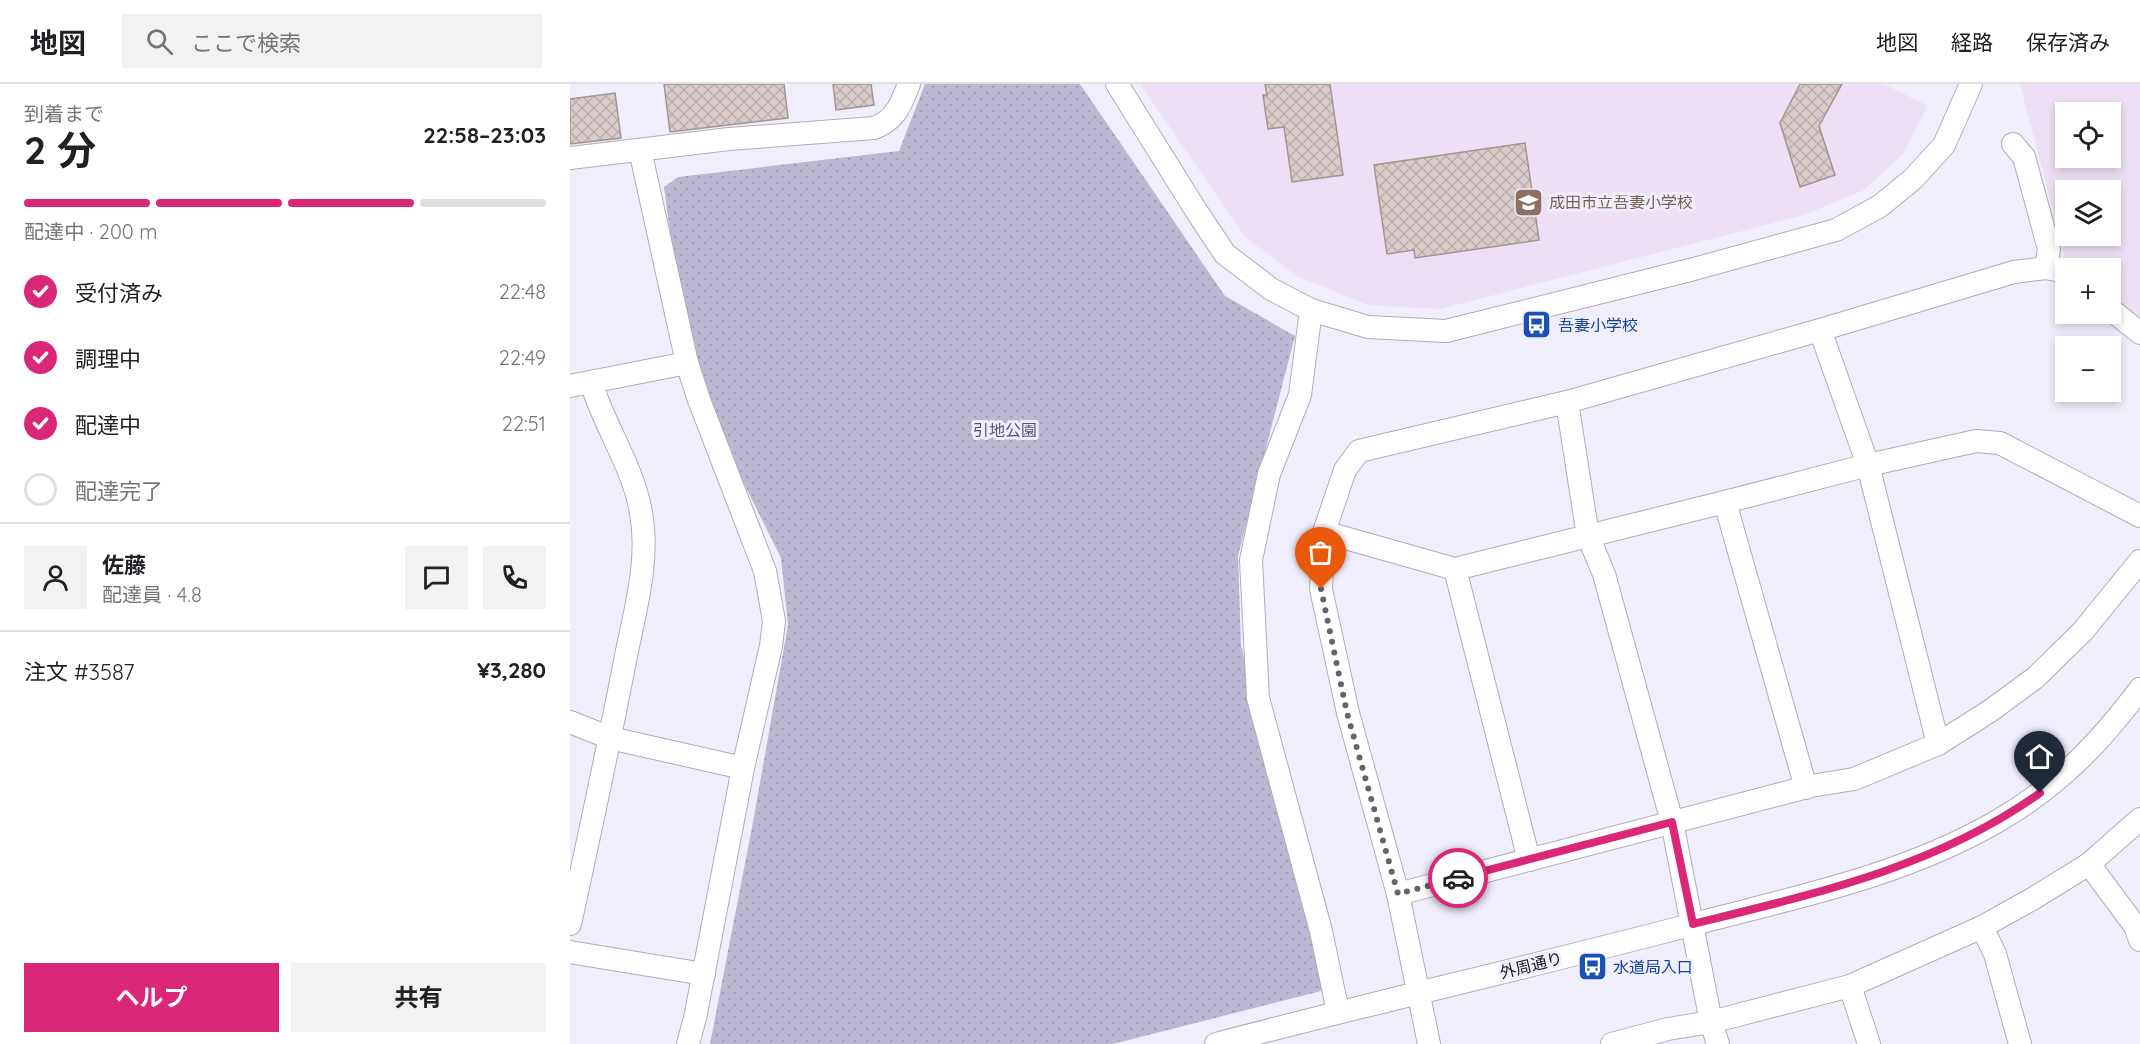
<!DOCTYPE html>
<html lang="ja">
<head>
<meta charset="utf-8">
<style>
  :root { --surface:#fff; --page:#f2f2f2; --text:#202124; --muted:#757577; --line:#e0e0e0; --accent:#db2777 }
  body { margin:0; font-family:Quicksand,"Noto Sans JP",sans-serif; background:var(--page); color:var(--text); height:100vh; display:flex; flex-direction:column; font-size:22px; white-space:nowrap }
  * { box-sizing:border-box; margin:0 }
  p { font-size:20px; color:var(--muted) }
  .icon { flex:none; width:33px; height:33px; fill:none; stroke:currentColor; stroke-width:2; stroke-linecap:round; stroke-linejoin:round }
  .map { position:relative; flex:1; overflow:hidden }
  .panel { display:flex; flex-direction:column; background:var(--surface); width:570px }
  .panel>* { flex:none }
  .fabs { position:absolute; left:1485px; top:18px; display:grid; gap:12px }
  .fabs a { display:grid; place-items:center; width:66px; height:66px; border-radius:0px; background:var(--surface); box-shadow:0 3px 9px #0003; font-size:30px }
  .pin { position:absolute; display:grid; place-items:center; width:51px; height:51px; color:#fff; margin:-62px -26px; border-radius:50% 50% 50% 0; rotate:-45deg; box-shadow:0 0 6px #0007 }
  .pin .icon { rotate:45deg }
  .courier { position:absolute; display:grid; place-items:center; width:60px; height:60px; margin:-30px; border:4px solid #db2777; border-radius:50%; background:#fff; color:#222; box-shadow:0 2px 8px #0007 }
  .headline em { font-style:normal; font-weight:700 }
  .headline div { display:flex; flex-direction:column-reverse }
  .headline { display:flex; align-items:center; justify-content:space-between; height:102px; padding:0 24px }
  h1 { font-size:39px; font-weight:700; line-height:45px }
  .bar { display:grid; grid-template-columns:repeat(4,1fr); gap:9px 6px; align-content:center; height:72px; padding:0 24px }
  .bar i { height:8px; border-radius:4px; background:var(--line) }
  .bar .active { background:var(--accent) }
  .bar p { grid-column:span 4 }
  .line { display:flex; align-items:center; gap:15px; padding:0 24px; border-top:2px solid var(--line) }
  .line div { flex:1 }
  .round { display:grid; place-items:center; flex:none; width:63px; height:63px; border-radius:0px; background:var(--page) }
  ol { padding:0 24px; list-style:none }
  li { display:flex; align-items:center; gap:18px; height:66px }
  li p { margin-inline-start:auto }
  li .icon { padding:6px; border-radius:50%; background:var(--accent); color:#fff; stroke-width:4 }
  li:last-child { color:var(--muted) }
  li i { width:33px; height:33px; border:3px solid var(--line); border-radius:50% }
  .button { display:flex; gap:12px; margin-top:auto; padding:12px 24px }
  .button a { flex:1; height:69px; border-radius:0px; background:var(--accent); color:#fff; font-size:24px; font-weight:700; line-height:69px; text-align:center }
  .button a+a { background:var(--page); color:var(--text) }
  header { display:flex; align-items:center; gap:36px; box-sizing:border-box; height:84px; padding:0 30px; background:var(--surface); border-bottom:2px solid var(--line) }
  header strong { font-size:28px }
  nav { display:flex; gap:33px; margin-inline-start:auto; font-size:21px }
  .search { width:420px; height:54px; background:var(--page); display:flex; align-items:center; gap:15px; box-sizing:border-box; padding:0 21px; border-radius:0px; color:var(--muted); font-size:22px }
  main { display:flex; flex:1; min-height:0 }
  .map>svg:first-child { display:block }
  .education { fill:#ede0f4; fill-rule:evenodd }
  .park { fill:url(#park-dots) }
  .building { fill:url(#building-cross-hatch); stroke:#a19493; stroke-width:1.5 }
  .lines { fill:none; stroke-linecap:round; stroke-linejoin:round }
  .minor-casing { stroke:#afadb9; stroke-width:24 }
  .minor { stroke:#fff; stroke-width:22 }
  .done { stroke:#64646a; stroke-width:6; stroke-dasharray:0 10.8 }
  .route { stroke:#db2777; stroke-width:8 }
  .labels { text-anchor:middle; stroke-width:6; stroke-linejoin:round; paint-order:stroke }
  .education-label { font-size:16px; fill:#785e54; stroke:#efeefa; text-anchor:start }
  .transit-label { font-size:16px; fill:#164399; stroke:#efeefa; text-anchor:start }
  .park-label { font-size:16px; fill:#584e80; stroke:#efeefa }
  .street-label { font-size:16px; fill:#19191d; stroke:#efeefa }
</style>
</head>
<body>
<header>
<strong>地図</strong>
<div class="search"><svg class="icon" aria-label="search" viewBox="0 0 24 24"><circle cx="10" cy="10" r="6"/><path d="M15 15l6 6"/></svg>ここで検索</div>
<nav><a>地図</a><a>経路</a><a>保存済み</a></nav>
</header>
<main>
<section class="panel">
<div class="headline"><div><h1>2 分</h1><p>到着まで</p></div><em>22:58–23:03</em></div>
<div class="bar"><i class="active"></i><i class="active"></i><i class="active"></i><i></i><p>配達中 · 200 m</p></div>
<ol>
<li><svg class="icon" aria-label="check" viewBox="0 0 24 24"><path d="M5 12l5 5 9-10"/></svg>受付済み<p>22:48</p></li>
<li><svg class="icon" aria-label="check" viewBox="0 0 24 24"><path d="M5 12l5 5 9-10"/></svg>調理中<p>22:49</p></li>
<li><svg class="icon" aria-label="check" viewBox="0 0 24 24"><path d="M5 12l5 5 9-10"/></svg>配達中<p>22:51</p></li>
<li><i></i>配達完了</li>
</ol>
<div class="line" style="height:108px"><a class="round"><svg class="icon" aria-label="person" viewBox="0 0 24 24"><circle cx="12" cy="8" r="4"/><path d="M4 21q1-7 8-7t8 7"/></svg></a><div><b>佐藤</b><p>配達員 · 4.8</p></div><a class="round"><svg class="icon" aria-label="chat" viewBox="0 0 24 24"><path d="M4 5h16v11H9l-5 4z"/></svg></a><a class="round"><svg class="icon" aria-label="phone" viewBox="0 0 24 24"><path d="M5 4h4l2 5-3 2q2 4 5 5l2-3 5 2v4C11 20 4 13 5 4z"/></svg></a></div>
<div class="line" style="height:78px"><div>注文 #3587</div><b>¥3,280</b></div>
<div class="button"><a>ヘルプ</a><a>共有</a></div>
</section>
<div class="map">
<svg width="1570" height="960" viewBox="0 0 1570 960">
  <defs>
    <pattern id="park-dots" width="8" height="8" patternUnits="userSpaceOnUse" patternTransform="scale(1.5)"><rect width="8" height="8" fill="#bcb8d3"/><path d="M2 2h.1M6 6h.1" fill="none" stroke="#a19eb5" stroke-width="1.8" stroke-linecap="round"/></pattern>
    <pattern id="building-cross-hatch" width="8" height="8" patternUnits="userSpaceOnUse" patternTransform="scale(1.5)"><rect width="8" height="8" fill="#d9cbca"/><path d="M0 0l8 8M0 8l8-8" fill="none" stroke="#baaead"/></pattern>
  </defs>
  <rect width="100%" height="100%" fill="#efeefa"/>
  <!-- education -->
  <g class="education">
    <path d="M570,0h744l44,22 -25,48 -39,36 -60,25 -364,94 -72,-4 -71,-29 -51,-38z"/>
    <path d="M1450,0h120v241l-29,-23 -1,-34h-42zM1496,28h44v46h-44zM1496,106h44v46h-44z"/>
  </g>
  <!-- park -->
  <path class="park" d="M355,0h155l145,212 70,40 -57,220 3,89 84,345 -212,54h-403l43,-222 35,-197 -7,-67 -71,-143 -29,-100 -17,-128 14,-10 221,-26z"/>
  <!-- building -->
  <g class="building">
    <path d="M94,0h120l4,34 -118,14z"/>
    <path d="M263,0h38l3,21 -38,5z"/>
    <path d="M695,0h65l13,91 -51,7 -8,-55 -16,2 -5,-34h4z"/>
    <path d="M1230,0h42l-23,42 16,49 -35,12 -20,-64z"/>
    <path d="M45,9l6,45 -51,6v-45z"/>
    <path d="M955,59l14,97 -124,18 -1,-8 -27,4 -13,-89z"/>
  </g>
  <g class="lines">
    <defs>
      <g id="minor">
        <path d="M547,0l80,128 28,42 46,35 40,21 57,17 78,4 248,-62 142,-39 44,-24 33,-27 31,-34 27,-61"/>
        <path d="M1443,60l11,13 25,92 -3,19"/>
        <path d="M70,66l47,213 12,37 66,171 9,50 -3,25 -28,122 -48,250 -7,26"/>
        <path d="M0,74l159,-19 145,-11c22,-8 27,-24 35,-44"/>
        <path d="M1540,225l30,24"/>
        <path d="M741,226l-11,85 -31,79 -18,86 7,138 63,233 17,81"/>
        <path d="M1250,246l48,135 70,279"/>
        <path d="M0,302l117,-23"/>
        <path d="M997,318l21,134 16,38 68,248 39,200 7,22"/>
        <path d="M1155,418l81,286"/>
        <path d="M754,448l131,37 270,-67 143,-37 108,-24 24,2 140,73"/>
        <path d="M885,485l74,291"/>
        <path d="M0,638l40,16 133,30"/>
        <path d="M1519,780l46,62 5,14"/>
        <path d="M828,810l413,-108 43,-7 84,-35 52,-33 45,-33 48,-47 57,-70"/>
        <path d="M0,840c19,-87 38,-175 55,-263 9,-47 25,-99 16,-148 -7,-45 -37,-87 -50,-131"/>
        <path d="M1412,843l13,27 25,90"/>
        <path d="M0,868l134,22"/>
        <path d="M1280,902l19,58"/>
        <path d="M646,960c159,-42 319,-78 478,-120 103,-27 208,-48 302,-102 61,-35 102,-77 144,-133"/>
        <path d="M859,960l-31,-150 -50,-181 -27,-124 3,-57 21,-62 14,-19 208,-49 253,-72 194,-58 32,-4 20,4"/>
        <path d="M1042,960l56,-15 43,-7 139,-36 132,-59 52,-29 55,-34 51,-45"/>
      </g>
    </defs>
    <!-- minor casing -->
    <use href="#minor" class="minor-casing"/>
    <!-- minor -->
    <use href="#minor" class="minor"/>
  </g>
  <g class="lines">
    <!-- done -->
    <path class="done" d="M751,505l26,124 51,181 60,-16"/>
    <!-- route -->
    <path class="route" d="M888,794l214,-56 21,102c121,-30 244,-57 347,-131"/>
  </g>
  <!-- icons -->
  <defs>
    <symbol id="school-square" viewBox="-11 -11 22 22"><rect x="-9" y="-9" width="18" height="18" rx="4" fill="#8d6e63" stroke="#efeefa"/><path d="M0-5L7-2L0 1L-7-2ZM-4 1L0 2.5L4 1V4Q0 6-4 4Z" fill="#fff"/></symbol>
    <symbol id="bus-square" viewBox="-11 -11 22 22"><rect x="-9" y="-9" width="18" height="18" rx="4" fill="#1a4fb4" stroke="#efeefa"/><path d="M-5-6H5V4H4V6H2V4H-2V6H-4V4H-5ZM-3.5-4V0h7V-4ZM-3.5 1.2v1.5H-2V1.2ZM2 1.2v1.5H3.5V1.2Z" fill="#fff"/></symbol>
  </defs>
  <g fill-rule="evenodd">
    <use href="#school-square" x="942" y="102" width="33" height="33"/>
    <use href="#bus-square" x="950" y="224" width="33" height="33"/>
    <use href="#bus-square" x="1006" y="866" width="33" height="33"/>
  </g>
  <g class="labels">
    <!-- education labels -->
    <g class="education-label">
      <text x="979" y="124">成田市立吾妻小学校</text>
    </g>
    <!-- transit labels -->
    <g class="transit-label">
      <text x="988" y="247">吾妻小学校</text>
      <text x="1043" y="889">水道局入口</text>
    </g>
    <!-- park labels -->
    <g class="park-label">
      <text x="435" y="352">引地公園</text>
    </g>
    <!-- street labels -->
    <g class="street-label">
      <text transform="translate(961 881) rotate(-14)" y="6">外周通り</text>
    </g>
  </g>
</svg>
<div class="fabs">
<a><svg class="icon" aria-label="locate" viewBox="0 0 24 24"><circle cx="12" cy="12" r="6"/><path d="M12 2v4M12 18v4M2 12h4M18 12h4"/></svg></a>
<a><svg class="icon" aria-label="layers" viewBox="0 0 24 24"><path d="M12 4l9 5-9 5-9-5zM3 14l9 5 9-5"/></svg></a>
<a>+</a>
<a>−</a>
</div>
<div class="pin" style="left:751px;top:505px;background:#ea580c"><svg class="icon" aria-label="bag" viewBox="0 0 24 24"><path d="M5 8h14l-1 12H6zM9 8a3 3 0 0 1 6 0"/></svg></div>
<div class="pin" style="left:1470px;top:709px;background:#1f2937"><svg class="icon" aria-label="home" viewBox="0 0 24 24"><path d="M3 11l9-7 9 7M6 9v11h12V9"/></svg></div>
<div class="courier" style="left:888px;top:794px"><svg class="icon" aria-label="car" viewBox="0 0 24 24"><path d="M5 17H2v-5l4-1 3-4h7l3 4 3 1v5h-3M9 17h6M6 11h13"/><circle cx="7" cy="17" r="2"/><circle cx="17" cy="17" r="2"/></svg></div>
</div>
</main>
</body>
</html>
